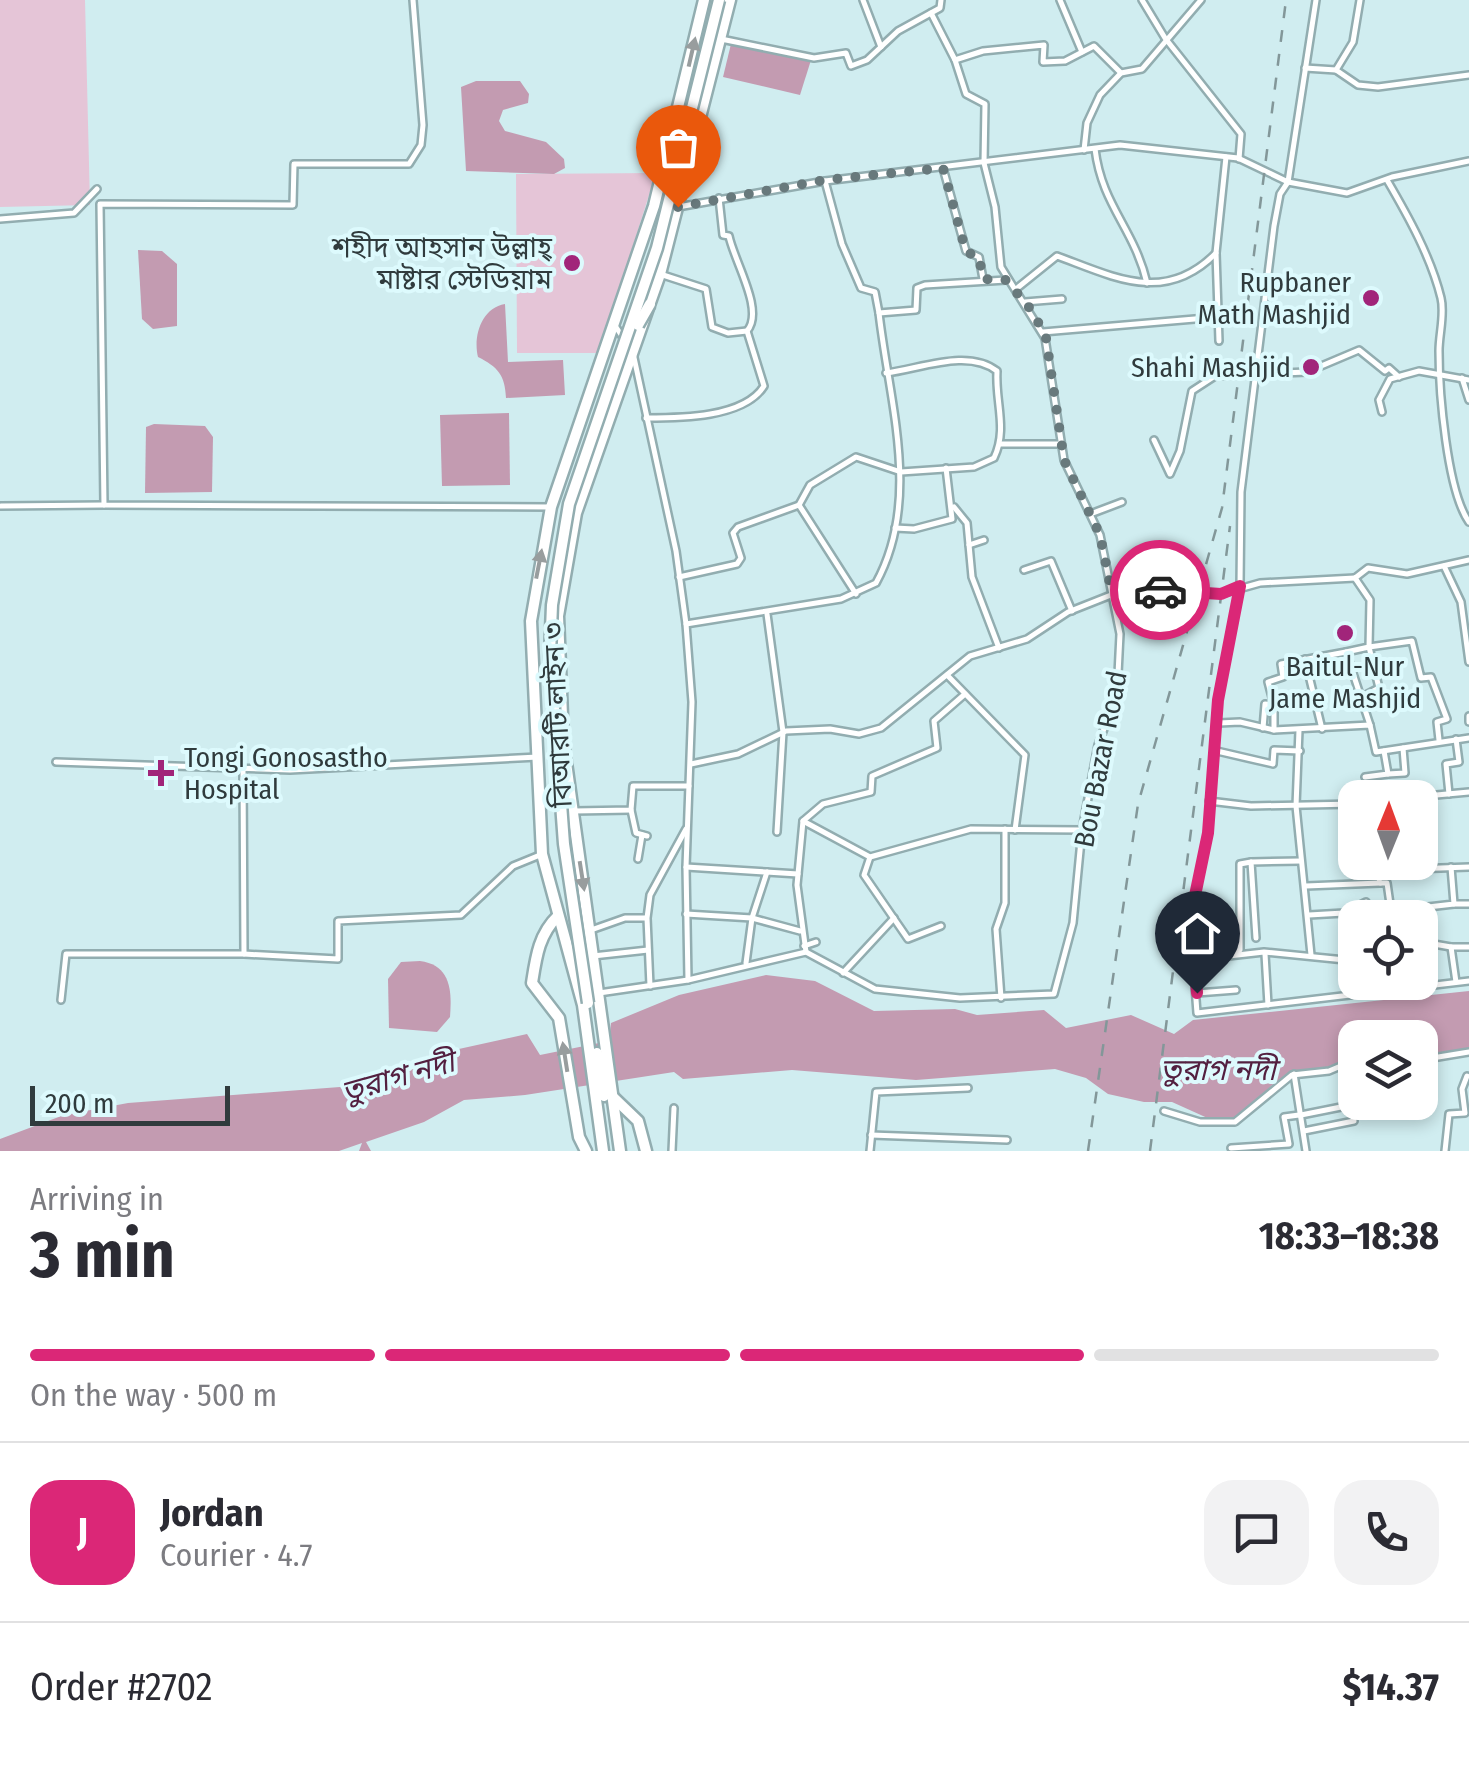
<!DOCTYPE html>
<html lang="en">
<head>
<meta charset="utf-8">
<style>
  :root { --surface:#fff; --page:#f2f2f3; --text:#2b2b33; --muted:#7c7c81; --line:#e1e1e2; --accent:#db2777 }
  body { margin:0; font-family:"Fira Sans Condensed","Noto Sans Bengali",sans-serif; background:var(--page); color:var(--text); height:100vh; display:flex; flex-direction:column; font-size:38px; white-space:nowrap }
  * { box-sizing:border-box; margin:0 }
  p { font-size:32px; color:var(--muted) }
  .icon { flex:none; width:55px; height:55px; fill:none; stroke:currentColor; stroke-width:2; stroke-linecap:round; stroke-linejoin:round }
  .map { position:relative; height:1151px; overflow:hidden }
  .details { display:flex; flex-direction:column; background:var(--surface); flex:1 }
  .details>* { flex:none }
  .needle { width:65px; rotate:1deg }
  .buttons { position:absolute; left:1338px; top:780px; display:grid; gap:20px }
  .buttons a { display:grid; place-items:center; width:100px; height:100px; border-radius:20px; background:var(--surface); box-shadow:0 5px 15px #0003; font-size:50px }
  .scale { position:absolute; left:30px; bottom:25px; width:200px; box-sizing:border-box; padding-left:10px; border:5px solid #303b3d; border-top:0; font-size:28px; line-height:35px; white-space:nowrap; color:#303b3d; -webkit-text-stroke:8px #ddfafd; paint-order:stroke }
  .pin { position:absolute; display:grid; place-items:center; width:85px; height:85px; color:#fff; margin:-102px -42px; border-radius:50% 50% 50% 0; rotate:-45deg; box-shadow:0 0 10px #0007 }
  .pin .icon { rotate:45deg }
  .courier { position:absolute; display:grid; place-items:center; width:100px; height:100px; margin:-50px; border:8px solid #db2777; border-radius:50%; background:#fff; color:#222; box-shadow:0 2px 12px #0007 }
  .overview em { font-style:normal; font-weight:700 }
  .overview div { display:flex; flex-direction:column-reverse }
  .overview { display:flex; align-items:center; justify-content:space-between; height:170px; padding:0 30px }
  h1 { font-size:65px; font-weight:700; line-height:75px }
  .bar { display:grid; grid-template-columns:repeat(4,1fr); gap:15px 10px; align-content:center; height:120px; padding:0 30px }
  .bar i { height:12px; border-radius:8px; background:var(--line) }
  .bar .selected { background:var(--accent) }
  .bar p { grid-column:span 4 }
  .line { display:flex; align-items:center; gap:25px; padding:0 30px; border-top:2px solid var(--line) }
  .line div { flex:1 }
  .round { display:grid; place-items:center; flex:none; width:105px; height:105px; border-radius:30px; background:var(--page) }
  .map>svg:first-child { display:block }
  .green { fill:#e5c5d7 }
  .water { fill:#c39bb1 }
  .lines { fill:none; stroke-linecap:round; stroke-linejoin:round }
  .street-casing { stroke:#92adb0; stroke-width:10 }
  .highway-casing { stroke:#92adb0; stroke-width:15 }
  .street { stroke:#fff; stroke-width:5 }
  .highway { stroke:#fff; stroke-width:10 }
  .rail { stroke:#839799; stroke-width:2.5; stroke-dasharray:12 12; stroke-linecap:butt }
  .highway-bridge-casing { stroke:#92adb0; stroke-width:15; stroke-linecap:butt }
  .highway-bridge { stroke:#fff; stroke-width:10 }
  .oneway { fill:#989d9e }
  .done { stroke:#68797c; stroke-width:10; stroke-dasharray:0 18 }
  .route { stroke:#db2777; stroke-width:12 }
  .poi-dot { fill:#a1257a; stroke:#ddfafd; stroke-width:4 }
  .labels { text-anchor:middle; stroke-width:8; stroke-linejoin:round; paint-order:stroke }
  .poi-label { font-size:28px; fill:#303b3d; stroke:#ddfafd; text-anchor:end }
  .street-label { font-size:28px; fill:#303b3d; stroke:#ddfafd }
  .water-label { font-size:30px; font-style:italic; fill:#532040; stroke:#ddfafd }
</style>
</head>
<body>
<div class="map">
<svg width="1469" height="1151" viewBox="0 0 1469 1151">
  <rect width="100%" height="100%" fill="#d0edf0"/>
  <!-- green -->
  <g class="green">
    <path d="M0,0h85l5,205 -90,2z"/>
    <path d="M656,173l-57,180h-82l-1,-179z"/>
  </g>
  <!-- water -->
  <g class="water">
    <path d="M731,44l80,16 -11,35 -77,-18z"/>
    <path d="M476,81h44l9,13 -1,9 -25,7 -4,11 6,10 41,11 18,17 1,9 -11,6 -88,-3 -5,-84z"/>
    <path d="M138,250l24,1 15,13v62l-24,3 -11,-10z"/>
    <path d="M505,304l3,58 55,-2 2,35 -59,3c-1,-23 -8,-31 -28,-41 -5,-20 3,-49 27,-53z"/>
    <path d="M509,413l1,72 -68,1 -2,-71z"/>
    <path d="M154,424l51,2 8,11 -1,55 -67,1 1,-66z"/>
    <path d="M420,961c31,4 32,30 30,56l-13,15 -48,-4 -1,-49 13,-17z"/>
    <path d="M766,975l49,6 59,30 81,-2 22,6 67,-5 22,18 65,-13 43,19 19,-14 276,-29v60l-49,11v-24h-65v29c-23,1 -50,-1 -71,10 -25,13 -32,40 -61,48l-51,-23h-28l-36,-8 -22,-16 -31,-9 -139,11 -124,-10 -109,9 -9,-7 -149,23 -61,5 -40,22 -58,20 5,9h-12l3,-8 -23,8h-339v-12l64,-24 64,-12 212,-16 87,-31 100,-22 13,21 69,-14 2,-18 68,-28z"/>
  </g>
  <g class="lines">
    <defs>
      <g id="street">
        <path d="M413,0l10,125 -2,20 -12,19h-115l-1,41 -193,-1 4,301 447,2"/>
        <path d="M863,0l18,47"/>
        <path d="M1060,0l22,52"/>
        <path d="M1142,0l23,38 76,96 -2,25"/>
        <path d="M1316,0l-28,182 -8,12 -6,32 -33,266 -1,94 -22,113 -10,134 -16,76 5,18 -4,33 4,53 272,-32"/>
        <path d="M721,39l93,19 32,-5 5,13 16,-6 31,-29 42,-23 1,-8"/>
        <path d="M955,60l28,-9 61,-6 -1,17 22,-1 29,-15 27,27"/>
        <path d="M1305,68l31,2 22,15 20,2 91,-12"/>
        <path d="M1336,70l17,-28 7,-42"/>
        <path d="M1095,149c7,57 39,79 52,134"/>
        <path d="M1084,150l3,-27 13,-28 21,-22 21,-4 59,-69"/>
        <path d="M943,168l23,83 13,6 4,22"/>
        <path d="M1387,180c21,36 44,77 54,118 4,16 -2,36 -2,53 0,41 8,140 30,171"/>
        <path d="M825,181l17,63 19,44 14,4 4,21 37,-3 1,-22 8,-3 81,-5"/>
        <path d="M719,198l4,37 6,1c5,25 36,75 18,95"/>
        <path d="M678,207l147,-26 295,-36 118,13 50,24 59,11 45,-16 77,-16"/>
        <path d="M0,219l74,-6 23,-24"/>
        <path d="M1016,289l41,-33c57,21 108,49 159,-3"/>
        <path d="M1025,302l37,-3"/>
        <path d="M614,324l19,29 43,198 10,73 6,78 -6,165 2,113"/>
        <path d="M1043,332l175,-15"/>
        <path d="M1219,341l-3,-88 10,-96"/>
        <path d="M1462,378l7,22"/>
        <path d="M1382,412l-3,-12 11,-21 29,-8 50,9"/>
        <path d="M646,418c34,0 98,0 118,-32l-17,-55 -19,2 -16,-6 -6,-38 -43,-14"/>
        <path d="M1154,440l16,34 10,-23 12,-60 23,-15 92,-4 52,-22 26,21 4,-3 10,9"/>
        <path d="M1001,444h60"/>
        <path d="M799,505l11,-20 46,-28 45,15 73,-5 20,-9c14,-29 1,-56 3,-87 -29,-23 -77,-2 -111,2"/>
        <path d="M1,506l103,-1"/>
        <path d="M954,507l13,16 5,54 27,71"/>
        <path d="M1093,513l29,-11"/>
        <path d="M895,528l19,1 38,-10 -6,-51"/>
        <path d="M969,545l15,-5"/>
        <path d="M1444,566l17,36 8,60"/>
        <path d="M1024,570l27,-9 21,50"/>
        <path d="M679,577l58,-13 4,-6 -8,-25 5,-6 61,-22 57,89"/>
        <path d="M1355,578l15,22 -1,47 -23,5 24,73"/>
        <path d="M1355,578l13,-10 39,6 62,-14"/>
        <path d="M767,614l16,118 -6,100"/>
        <path d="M686,624l155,-25 35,-16c46,-84 13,-181 3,-270"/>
        <path d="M1305,659l17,70"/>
        <path d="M947,675l78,80 -10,75"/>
        <path d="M1362,697l17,-9 -10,-41 43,-6 9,37 10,-1 16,42 -10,3 2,18"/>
        <path d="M1469,716v6"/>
        <path d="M1219,723l21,-1 34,8 96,-5 6,27 93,-14"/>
        <path d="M1263,728l2,-24 9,1 -6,-23 15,-5 -2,-13 65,-12"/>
        <path d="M1274,730v-25"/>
        <path d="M1299,730l-3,76 15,149"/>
        <path d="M1217,751l56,13 1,-14 26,1"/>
        <path d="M56,762l234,8 248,-13"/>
        <path d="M691,764l47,-10 48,-23 44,-2 29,5 22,-6 89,-72 57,-17 41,-27 43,-17 44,-5 66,4 39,-11 95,-5"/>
        <path d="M1388,774l17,-1 -2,-25"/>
        <path d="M1365,777l23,-3 -4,-23"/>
        <path d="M1449,794l-3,-30 13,-2 -3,-23"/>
        <path d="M1404,798l65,-6"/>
        <path d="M1209,801l42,5 104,-2"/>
        <path d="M631,810l5,23 11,3"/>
        <path d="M574,811l57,-1 2,-24h56"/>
        <path d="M803,821l67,36 101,-28 111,1"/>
        <path d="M870,857l-6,18 44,64 33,-13"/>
        <path d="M638,859l4,-24"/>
        <path d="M1372,862l1,5 10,-2 1,12 -5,1 1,5h7l5,35"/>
        <path d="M686,867l112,7"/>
        <path d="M1384,870l85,-3"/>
        <path d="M1306,886l74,-3"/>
        <path d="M1454,904h15"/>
        <path d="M686,914l66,4 48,13"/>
        <path d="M1309,915l35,-2 22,-11 1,10 24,-4"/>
        <path d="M591,930l34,-12h20"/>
        <path d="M1256,938l-5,-76 50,-1"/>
        <path d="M804,946l12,-4"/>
        <path d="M1451,947l-23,-4v-36l26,-3 -3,-37"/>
        <path d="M806,952l-9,-67 6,-64 20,-17 48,-12 1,-16 65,-28 -3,-27 31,-27"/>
        <path d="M1236,952l4,-2v-86l11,-2"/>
        <path d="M244,954l94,5v-38l123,-6 52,-49 27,-11"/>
        <path d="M1265,954l3,51"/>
        <path d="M593,956l55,-6"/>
        <path d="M1193,960l71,-8 91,9"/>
        <path d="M746,963l6,-45 15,-46"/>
        <path d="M843,973l51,-55"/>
        <path d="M1456,982l-5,-35h18"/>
        <path d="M650,986l-3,-68 3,-23 36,-66"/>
        <path d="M599,993l89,-13 118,-28 69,37 85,9 94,-4 19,-71 9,-93 16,-85 19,-51 3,-60 -20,-99 -36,-75 -19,-122 -44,-71 -6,-60 -11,-44 1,-59 -19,-10 -11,-34 -24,-47"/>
        <path d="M1197,993l39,-3"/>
        <path d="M1001,998l-5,-69 9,-26v-74"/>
        <path d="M61,1000l5,-46h178l-1,-185"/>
        <path d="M1420,1060l49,-8"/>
        <path d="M1294,1074l12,77"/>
        <path d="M1164,1111l36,11h35l57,-47 37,-4 26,-11"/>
        <path d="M1301,1115l50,-10 -7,-18 11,-2"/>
        <path d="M1304,1131l50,-10 -3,-16"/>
        <path d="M871,1135l136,5"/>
        <path d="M1231,1148l58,-4 -5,-27 15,-2"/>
        <path d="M672,1151l2,-43"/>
        <path d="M870,1151l6,-59 92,-4"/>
        <path d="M1445,1151l4,-37 16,-1 -3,-24 5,-13"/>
      </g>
      <g id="highway">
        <path d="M558,916c-19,18 -22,41 -26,67l27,35 20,119 7,14"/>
        <path d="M597,1053l7,43"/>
        <path d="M614,1098l24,23 8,30"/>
        <path d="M603,1151l-20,-146 -41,-151 -11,-233 20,-114 103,-301 50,-206"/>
        <path d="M620,1151l-57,-410 -5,-125 18,-103 84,-239 70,-274"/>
      </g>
    </defs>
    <!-- street casing -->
    <use href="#street" class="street-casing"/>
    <!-- highway casing -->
    <use href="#highway" class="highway-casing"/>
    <!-- street -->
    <use href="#street" class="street"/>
    <!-- highway -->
    <use href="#highway" class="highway"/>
    <!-- rail -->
    <g class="rail">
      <path d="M1088,1151l50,-347 84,-296 64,-508"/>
      <path d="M1150,1151l80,-625"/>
    </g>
    <defs>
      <g id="highway-bridge">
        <path d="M638,325l12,-21"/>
        <path d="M588,1003l-24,-159 -14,-189 2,-50 17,-101 88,-256 62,-248"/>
      </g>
    </defs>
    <!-- highway-bridge casing -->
    <use href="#highway-bridge" class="highway-bridge-casing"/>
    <!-- highway-bridge -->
    <use href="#highway-bridge" class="highway-bridge"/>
  </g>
  <!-- one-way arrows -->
  <defs><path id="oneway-solid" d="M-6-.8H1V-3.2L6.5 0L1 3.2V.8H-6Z" transform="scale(2.5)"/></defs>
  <g class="oneway">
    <use href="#oneway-solid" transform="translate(692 52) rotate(-77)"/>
    <use href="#oneway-solid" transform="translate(539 564) rotate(-79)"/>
    <use href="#oneway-solid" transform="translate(582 876) rotate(81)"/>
    <use href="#oneway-solid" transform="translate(565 1057) rotate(-99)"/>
  </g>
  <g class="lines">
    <!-- done -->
    <path class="done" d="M678,207l147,-27 118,-12 23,84 13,5 4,22 23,1 27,32 13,26 18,122 36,75 12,59 48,-4"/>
    <!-- route -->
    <path class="route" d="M1160,590l61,4 19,-8 -22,114 -10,133 -16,77 5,83"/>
  </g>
  <!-- markers -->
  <g class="poi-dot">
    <circle cx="572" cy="263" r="10"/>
    <circle cx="1371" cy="298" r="10"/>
    <circle cx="1311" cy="367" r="10"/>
    <circle cx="1345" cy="633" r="10"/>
    <path d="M156 758h10v10h10v10h-10v10h-10v-10h-10v-10h10z"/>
  </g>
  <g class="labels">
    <!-- poi labels -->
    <g class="poi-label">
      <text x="552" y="257">শহীদ আহসান উল্লাহ্‌<tspan x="552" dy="32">মাষ্টার স্টেডিয়াম</tspan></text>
      <text x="1351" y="292">Rupbaner<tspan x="1351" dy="32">Math Mashjid</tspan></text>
      <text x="1291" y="377">Shahi Mashjid</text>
      <text x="1345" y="676" text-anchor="middle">Baitul-Nur<tspan x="1345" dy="32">Jame Mashjid</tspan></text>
      <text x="184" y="767" text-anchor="start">Tongi Gonosastho<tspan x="184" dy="32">Hospital</tspan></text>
    </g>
    <!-- street labels -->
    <g class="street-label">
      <text transform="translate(557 715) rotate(-93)" y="10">বিআরটি লাইন ৩</text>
      <text transform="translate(1100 759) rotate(-79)" y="10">Bou Bazar Road</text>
    </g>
    <!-- water labels -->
    <g class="water-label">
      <text x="1218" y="1080">তুরাগ নদী</text>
      <text transform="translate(398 1077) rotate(-16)" y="10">তুরাগ নদী</text>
    </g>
  </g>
</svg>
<div class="buttons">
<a><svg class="needle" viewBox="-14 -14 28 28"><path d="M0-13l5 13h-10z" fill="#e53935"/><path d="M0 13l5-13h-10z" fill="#7c7c81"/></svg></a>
<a><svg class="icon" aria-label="locate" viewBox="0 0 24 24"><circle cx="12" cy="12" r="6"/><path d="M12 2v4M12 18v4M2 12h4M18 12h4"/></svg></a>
<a><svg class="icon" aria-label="layers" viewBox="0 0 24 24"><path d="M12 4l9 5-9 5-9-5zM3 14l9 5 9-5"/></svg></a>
</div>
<div class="scale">200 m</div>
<div class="pin" style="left:678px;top:207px;background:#ea580c"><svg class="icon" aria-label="bag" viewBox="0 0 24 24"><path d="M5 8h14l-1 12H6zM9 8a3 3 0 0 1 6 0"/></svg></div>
<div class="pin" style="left:1197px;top:993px;background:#1f2937"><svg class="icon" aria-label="home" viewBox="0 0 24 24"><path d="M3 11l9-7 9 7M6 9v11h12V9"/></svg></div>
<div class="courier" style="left:1160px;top:590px"><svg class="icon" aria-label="car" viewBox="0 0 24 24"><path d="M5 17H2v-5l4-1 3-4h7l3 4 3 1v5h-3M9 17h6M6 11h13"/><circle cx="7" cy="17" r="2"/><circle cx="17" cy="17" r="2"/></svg></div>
</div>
<section class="details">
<div class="overview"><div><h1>3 min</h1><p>Arriving in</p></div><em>18:33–18:38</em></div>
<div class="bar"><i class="selected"></i><i class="selected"></i><i class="selected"></i><i></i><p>On the way · 500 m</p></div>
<div class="line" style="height:180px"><b class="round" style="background:var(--accent);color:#fff">J</b><div><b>Jordan</b><p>Courier · 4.7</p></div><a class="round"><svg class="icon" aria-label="chat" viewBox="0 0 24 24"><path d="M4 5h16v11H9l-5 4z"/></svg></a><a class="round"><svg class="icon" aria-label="phone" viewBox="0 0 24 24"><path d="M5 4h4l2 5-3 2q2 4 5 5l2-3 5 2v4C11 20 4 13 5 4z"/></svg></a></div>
<div class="line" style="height:130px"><div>Order #2702</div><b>$14.37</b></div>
</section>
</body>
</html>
